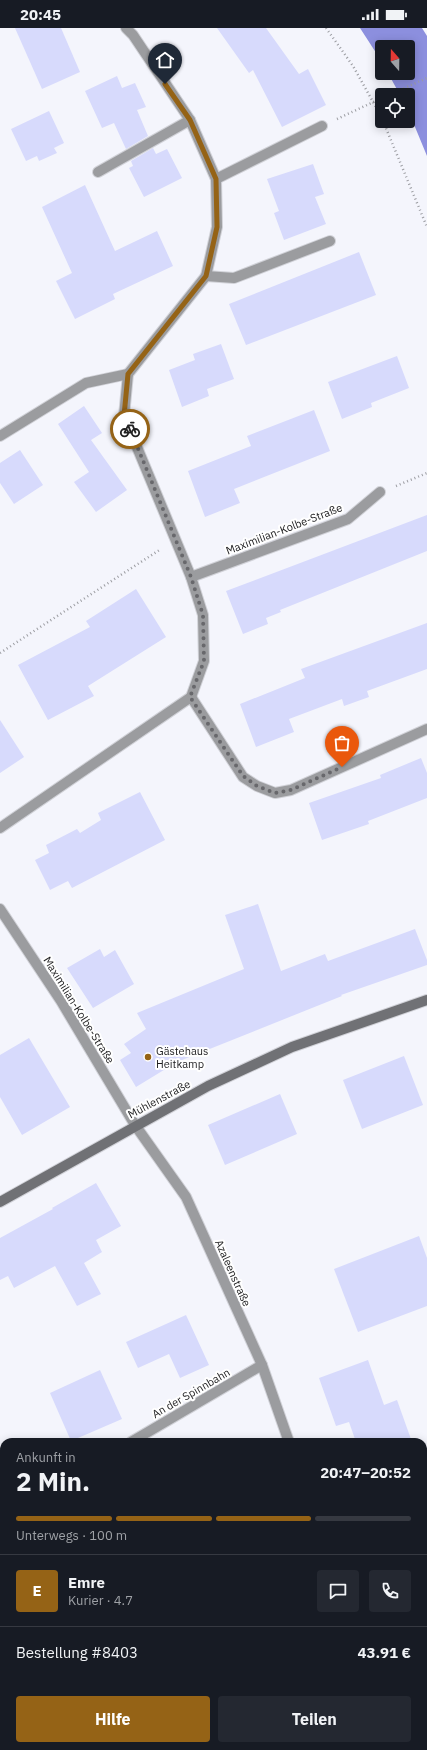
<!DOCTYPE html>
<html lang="de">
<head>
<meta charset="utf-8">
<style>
  :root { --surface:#171b24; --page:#242831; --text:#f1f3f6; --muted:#9ea1a6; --line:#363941; --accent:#956316 }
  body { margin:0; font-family:"IBM Plex Sans",sans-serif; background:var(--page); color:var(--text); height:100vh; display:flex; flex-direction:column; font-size:15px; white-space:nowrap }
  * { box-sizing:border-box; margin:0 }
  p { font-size:13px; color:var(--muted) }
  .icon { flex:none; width:22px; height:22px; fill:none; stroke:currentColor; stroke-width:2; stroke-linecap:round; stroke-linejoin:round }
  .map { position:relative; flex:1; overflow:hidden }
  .details { position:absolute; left:0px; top:1410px; width:427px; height:312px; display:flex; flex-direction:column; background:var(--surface); border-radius:12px 12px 0 0; box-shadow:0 2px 10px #0003 }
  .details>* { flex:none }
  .needle { width:26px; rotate:340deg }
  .controls { position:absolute; left:375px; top:12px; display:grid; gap:8px }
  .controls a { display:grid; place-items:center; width:40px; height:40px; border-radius:4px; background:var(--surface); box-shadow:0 2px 10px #0003; font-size:20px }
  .pin { position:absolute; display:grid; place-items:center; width:34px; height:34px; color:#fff; margin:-41px -17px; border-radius:50% 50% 50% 0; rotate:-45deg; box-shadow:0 0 4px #0007 }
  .pin .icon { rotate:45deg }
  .courier { position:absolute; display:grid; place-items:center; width:40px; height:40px; margin:-20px; border:3px solid #956316; border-radius:50%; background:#fff; color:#222; box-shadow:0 1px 5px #0007 }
  .summary em { font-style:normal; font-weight:800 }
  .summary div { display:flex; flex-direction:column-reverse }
  .summary { display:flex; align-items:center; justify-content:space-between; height:68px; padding:0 16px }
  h1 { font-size:26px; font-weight:800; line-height:30px }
  .bar { display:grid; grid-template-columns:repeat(4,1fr); gap:6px 4px; align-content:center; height:48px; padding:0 16px }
  .bar i { height:5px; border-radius:3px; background:var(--line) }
  .bar .current { background:var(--accent) }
  .bar p { grid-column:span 4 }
  .line { display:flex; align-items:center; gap:10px; padding:0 16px; border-top:1px solid var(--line) }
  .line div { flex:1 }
  .round { display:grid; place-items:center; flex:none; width:42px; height:42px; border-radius:4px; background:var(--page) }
  .primary-button { display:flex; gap:8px; margin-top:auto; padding:8px 16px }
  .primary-button a { flex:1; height:46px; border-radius:4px; background:var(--accent); color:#fff; font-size:16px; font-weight:800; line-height:46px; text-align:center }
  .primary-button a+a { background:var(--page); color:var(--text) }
  .status { display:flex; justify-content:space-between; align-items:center; height:28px; padding:0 20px; background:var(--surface); direction:ltr }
  .status svg { height:11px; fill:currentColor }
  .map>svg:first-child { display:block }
  .water { fill:#8c8fde }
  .building { fill:#d7dafc }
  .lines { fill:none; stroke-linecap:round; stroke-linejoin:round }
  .lane-casing { stroke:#d1d2d8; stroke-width:12 }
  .street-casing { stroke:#d1d2d8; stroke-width:12 }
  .secondary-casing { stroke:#d1d2d8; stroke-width:12 }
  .path { stroke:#9c9da2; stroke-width:2.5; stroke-dasharray:1 3; stroke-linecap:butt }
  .lane { stroke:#9b9c9f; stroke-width:10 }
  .street { stroke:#9b9c9f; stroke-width:10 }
  .secondary { stroke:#707175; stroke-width:10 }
  .done { stroke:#68686c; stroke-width:4; stroke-dasharray:0 7.2 }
  .route { stroke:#956316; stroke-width:5 }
  .poi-dot { fill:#956316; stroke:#fff; stroke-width:1.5 }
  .labels { text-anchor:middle; stroke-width:4; stroke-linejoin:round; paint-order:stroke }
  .street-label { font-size:11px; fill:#1c1c1e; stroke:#fff }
  .poi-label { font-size:11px; fill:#1c1c1e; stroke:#fff; text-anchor:start }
</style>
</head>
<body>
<div class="status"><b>20:45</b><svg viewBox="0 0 49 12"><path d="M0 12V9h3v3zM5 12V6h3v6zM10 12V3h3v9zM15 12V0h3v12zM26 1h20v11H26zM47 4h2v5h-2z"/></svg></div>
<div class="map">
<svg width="427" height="1722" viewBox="0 0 427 1722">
  <rect width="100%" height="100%" fill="#f4f5fc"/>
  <!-- water -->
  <path class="water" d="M360,0h62l5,8v120l-19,-46v-15h-8l-12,-22h20v-26h-26v15z"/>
  <!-- building -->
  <g class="building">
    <path d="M15,0h46l19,44 -38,17z"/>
    <path d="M217,0h49l33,46 9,-5 18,36 -44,22 -29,-57 -4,3z"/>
    <path d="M117,48l5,12 13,-5 11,24 -9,3 11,26 -22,13 -12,-26 -12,5 -17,-37z"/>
    <path d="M49,83l15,32 -10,5 3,5 -18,8 -2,-5 -11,5 -15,-32z"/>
    <path d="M153,120l3,6 11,-5 15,29 -38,19 -15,-29 4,-2 -2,-5z"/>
    <path d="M313,136l11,30 -9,3 11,27 -42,16 -10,-27 5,-2 -12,-32z"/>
    <path d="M85,157l30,66 42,-20 16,35 -60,28 2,5 -40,20 -19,-38 16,-8 -30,-66z"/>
    <path d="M359,224l17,43 -130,50 -17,-41z"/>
    <path d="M221,316l13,35 -27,10 2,7 -27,11 -13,-37 26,-10 -2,-6z"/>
    <path d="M397,328l12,32 -38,15 1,4 -30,12 -14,-37z"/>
    <path d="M84,378l18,27 -11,7 36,50 -31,22 -22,-30 15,-10 -31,-48z"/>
    <path d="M314,382l16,41 -96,38 6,14 -35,14 -17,-46 63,-25 -4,-10z"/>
    <path d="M20,422l23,35 -29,19 -14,-21v-20z"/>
    <path d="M427,487v36l-147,59 1,2 -15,6 2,6 -25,10 -17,-43z"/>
    <path d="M136,561l30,48 -78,49 6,10 -46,24 -30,-55 72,-38 -4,-6z"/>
    <path d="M427,595v46l-60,22 2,6 -25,9 -2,-7 -53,20 5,13 -38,15 -16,-43 65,-26 -4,-9z"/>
    <path d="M0,692l24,37 -24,16z"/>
    <path d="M421,730l6,15v25l-59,23 1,3 -47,16 -13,-37 72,-25 -1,-3z"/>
    <path d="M140,764l25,48 -93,48 -4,-7 -18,9 -15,-30 14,-7 -3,-8 31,-16 3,4 21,-13 -3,-7z"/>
    <path d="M258,876l23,67 44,-17 3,7 87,-32 12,31v5l-86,30 1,1 -165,66 -41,25 -16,-27 11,-7 -7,-9 22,-15 -9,-16 107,-44 -19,-54z"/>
    <path d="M100,921l4,8 11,-7 19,34 -41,24 -26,-40z"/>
    <path d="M29,1010l41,69 -48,28 -22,-38v-42z"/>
    <path d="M404,1028l19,49 -61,24 -19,-49z"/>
    <path d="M280,1066l17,40 -72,31 -17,-40z"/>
    <path d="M96,1155l25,43 -25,14 6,12 -18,11 17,31 -24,12 -22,-40 -41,22 -6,-12 -8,4v-42l53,-29 -1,-1z"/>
    <path d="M419,1208l8,22v48l-69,26 -24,-63z"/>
    <path d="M186,1287l23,50 -29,13 -11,-24 -31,14 -12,-26z"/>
    <path d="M368,1332l16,45 13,-5 15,42h-56l-7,-20 -13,4 -17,-48z"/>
    <path d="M100,1342l22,49 -51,22 -21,-48z"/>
  </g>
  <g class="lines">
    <defs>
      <path id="lane" d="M98,144l92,-52"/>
      <g id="street">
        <path d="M216,151l106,-53"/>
        <path d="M206,248l28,2 96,-37"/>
        <path d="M0,408l86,-53 42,-9"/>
        <path d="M191,549l157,-58 32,-27"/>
        <path d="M191,669l52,80 14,9 18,7 16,-3 136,-61"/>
        <path d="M0,800l191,-131 13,-36 -1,-46 -12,-38 -67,-161 4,-42 78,-98 11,-49 -1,-48 -26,-59 -57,-85 -7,-7"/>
        <path d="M0,881l61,92 74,124 51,72 76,168 27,77"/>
        <path d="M131,1414l131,-77"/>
        <path d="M423,1510l4,-1"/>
        <path d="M0,1622l4,-1"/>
        <path d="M72,1718l2,4"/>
        <path d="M354,1718l1,4"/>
      </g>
      <path id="secondary" d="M0,1174l208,-116 84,-39 135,-47"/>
    </defs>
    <!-- lane casing -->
    <use href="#lane" class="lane-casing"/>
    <!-- street casing -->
    <use href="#street" class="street-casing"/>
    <!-- secondary casing -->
    <use href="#secondary" class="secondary-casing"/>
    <!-- path -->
    <g class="path">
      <path d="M326,0l27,38 29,52"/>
      <path d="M389,67l38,-17"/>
      <path d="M337,91l45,-21"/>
      <path d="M383,93l44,106"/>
      <path d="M396,458l31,-13"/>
      <path d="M0,625l161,-104"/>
      <path d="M159,1722l45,-4"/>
    </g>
    <!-- lane -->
    <use href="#lane" class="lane"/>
    <!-- street -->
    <use href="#street" class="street"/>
    <!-- secondary -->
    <use href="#secondary" class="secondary"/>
  </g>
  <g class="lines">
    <!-- done -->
    <path class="done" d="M130,401l61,148 12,38 1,46 -14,36 53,79 14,10 18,7 16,-3 51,-23"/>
    <!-- route -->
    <path class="route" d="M130,401l-6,-13 4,-42 78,-98 11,-49 -1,-48 -26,-59 -25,-36"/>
  </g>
  <!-- markers -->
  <circle class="poi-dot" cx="148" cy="1029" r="4"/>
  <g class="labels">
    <!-- street labels -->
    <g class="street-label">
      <text transform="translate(284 501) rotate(-21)" y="4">Maximilian-Kolbe-Straße</text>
      <text transform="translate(79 982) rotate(58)" y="4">Maximilian-Kolbe-Straße</text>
      <text transform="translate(159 1071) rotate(-28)" y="4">Mühlenstraße</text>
      <text transform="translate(233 1245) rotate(66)" y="4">Azaleenstraße</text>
      <text transform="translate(191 1365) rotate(-30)" y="4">An der Spinnbahn</text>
    </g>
    <!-- poi labels -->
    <g class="poi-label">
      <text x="156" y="1027">Gästehaus<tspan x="156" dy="13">Heitkamp</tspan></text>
    </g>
  </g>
</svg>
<div class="controls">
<a><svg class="needle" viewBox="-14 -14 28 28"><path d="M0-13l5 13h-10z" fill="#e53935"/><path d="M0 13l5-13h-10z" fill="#9ea1a6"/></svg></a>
<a><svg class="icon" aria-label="locate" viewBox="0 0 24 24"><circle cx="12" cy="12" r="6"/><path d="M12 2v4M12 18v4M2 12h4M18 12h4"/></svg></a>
</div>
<div class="pin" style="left:342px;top:739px;background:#ea580c"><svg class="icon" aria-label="bag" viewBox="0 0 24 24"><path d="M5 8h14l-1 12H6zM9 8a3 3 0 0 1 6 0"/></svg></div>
<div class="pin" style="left:165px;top:56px;background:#1f2937"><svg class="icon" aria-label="home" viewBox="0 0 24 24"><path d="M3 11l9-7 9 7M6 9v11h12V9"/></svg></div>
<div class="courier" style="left:130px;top:401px"><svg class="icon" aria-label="bike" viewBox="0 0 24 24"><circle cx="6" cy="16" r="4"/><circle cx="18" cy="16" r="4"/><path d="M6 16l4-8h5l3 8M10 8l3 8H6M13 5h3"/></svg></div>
<section class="details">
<div class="summary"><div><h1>2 Min.</h1><p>Ankunft in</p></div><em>20:47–20:52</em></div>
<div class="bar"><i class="current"></i><i class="current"></i><i class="current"></i><i></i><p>Unterwegs · 100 m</p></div>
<div class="line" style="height:72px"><b class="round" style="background:var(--accent);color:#fff">E</b><div><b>Emre</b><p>Kurier · 4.7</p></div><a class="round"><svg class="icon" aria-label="chat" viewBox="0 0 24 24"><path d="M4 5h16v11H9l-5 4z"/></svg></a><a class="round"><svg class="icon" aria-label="phone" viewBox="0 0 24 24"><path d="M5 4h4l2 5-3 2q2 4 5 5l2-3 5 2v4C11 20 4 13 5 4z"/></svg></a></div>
<div class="line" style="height:52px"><div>Bestellung #8403</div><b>43.91 €</b></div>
<div class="primary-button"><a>Hilfe</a><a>Teilen</a></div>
</section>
</div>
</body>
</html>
